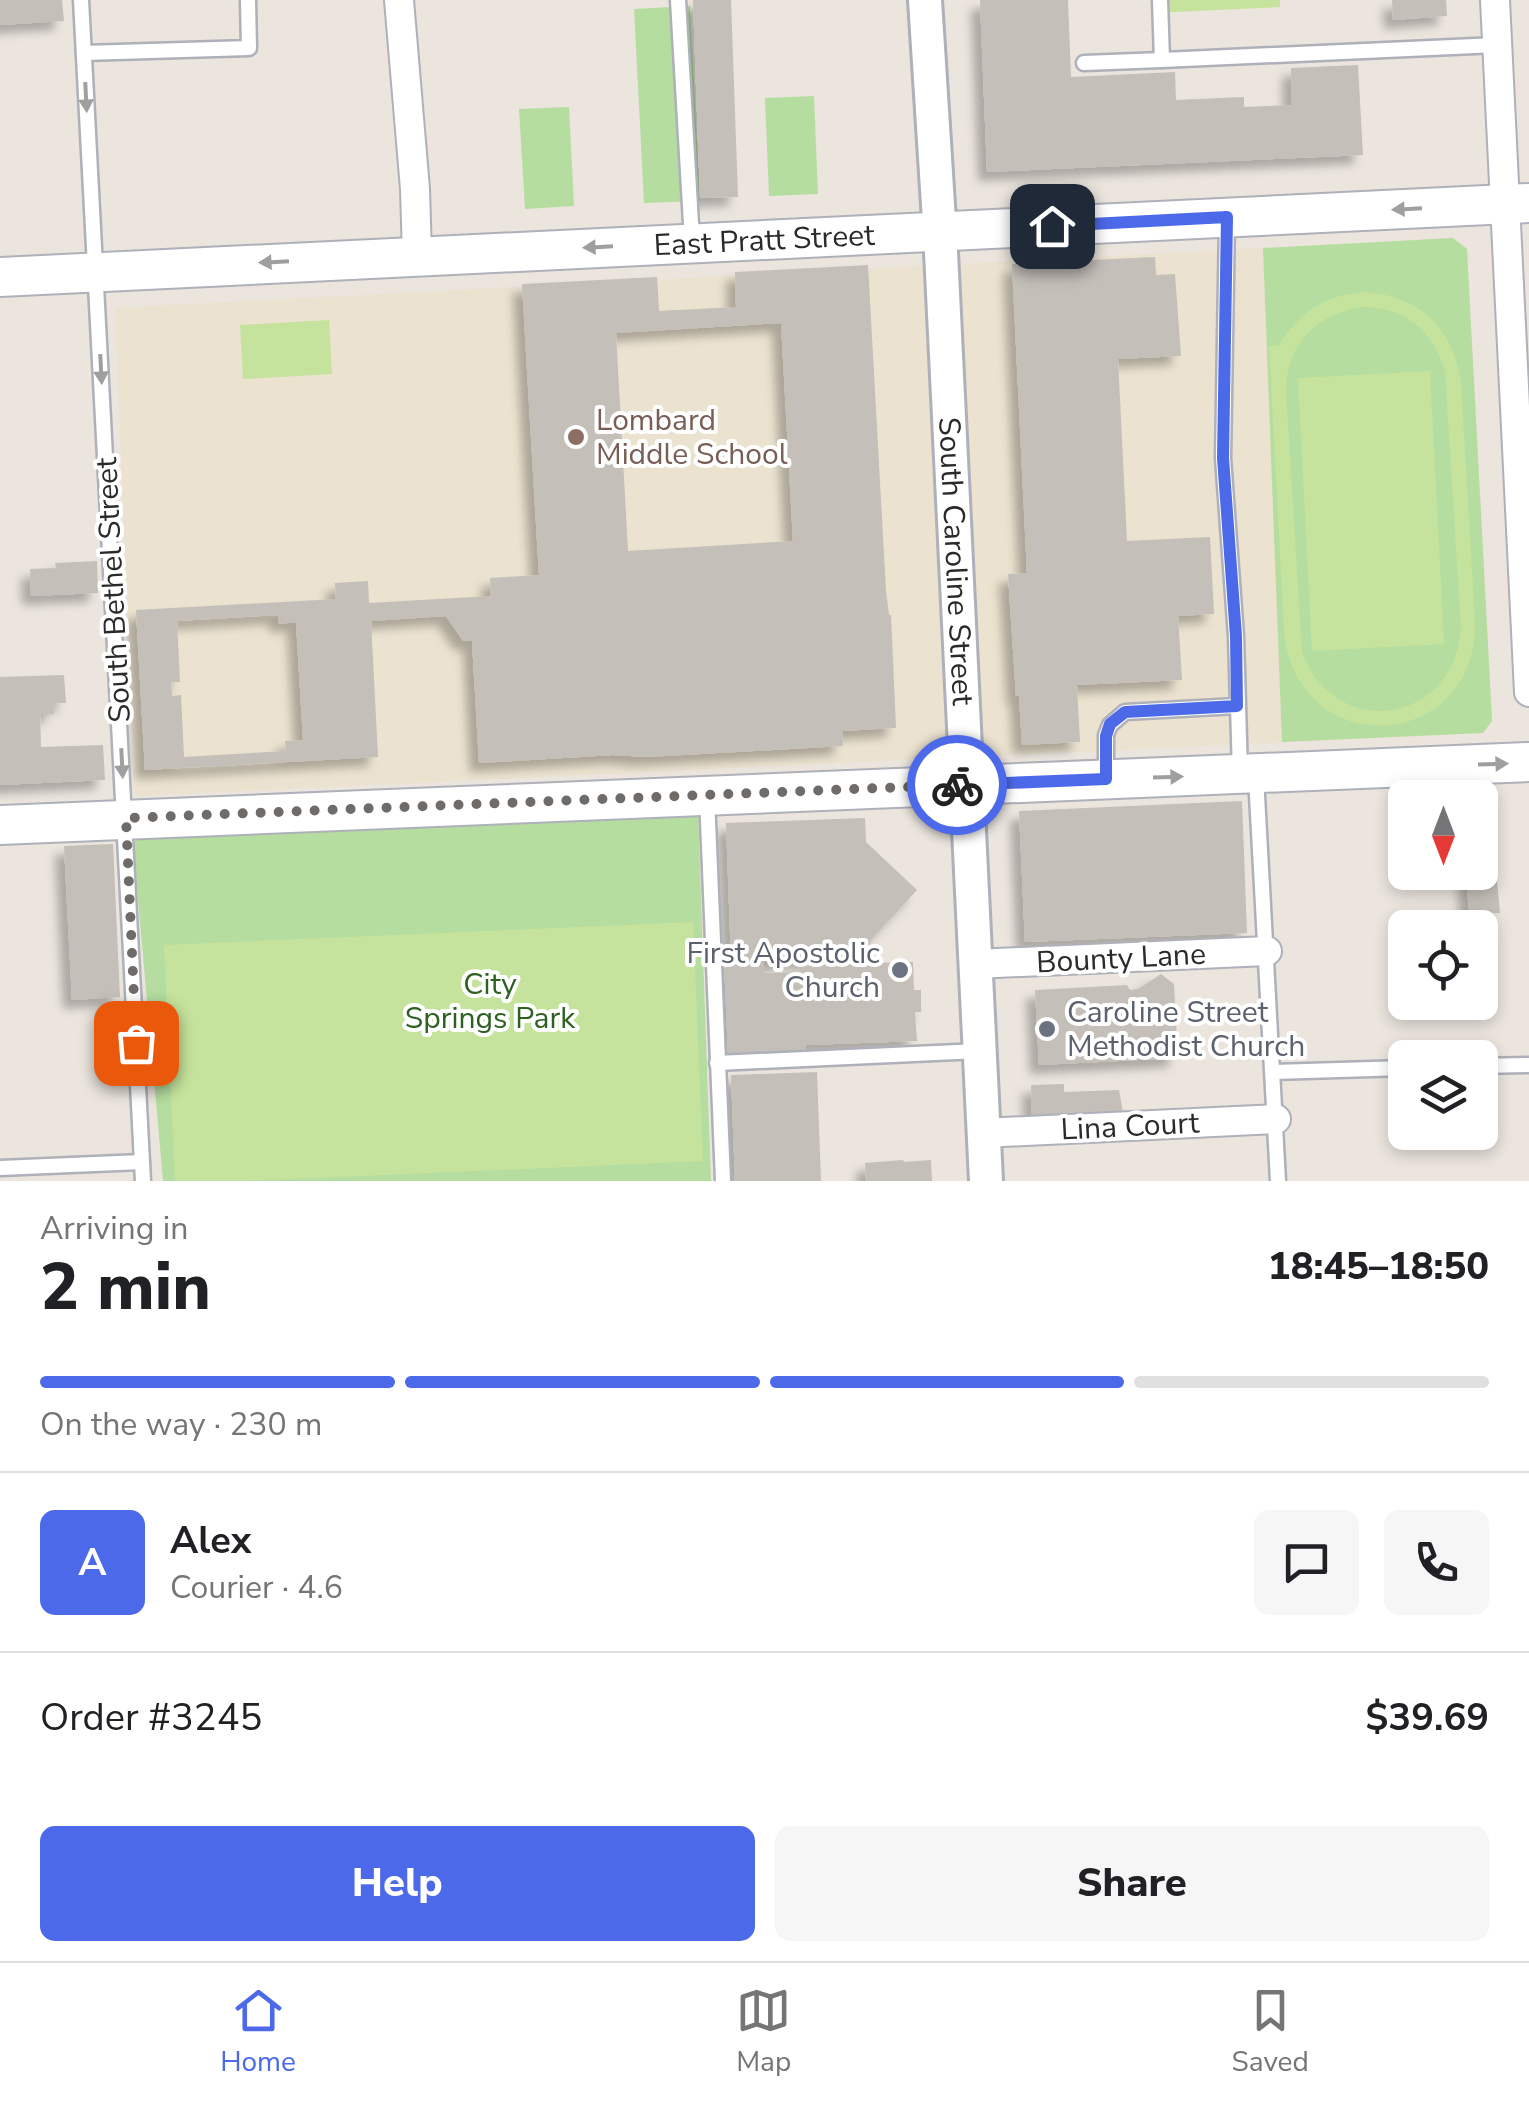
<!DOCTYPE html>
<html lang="en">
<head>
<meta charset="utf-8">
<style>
  :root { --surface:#fff; --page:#f6f6f6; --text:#202124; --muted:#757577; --line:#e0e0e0; --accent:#4c69e9 }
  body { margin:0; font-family:"Nunito Sans",sans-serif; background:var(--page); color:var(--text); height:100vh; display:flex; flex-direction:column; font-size:38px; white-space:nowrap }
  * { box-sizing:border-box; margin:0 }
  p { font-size:32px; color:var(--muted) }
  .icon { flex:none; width:55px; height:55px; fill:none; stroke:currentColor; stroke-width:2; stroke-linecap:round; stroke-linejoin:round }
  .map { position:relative; height:1181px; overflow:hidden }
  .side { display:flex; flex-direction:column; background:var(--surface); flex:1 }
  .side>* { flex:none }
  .needle { width:65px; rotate:180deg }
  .controls { position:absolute; left:1388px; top:780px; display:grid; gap:20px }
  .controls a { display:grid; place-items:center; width:110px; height:110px; border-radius:15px; background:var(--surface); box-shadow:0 5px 15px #0003; font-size:50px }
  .pin { position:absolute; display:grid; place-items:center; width:85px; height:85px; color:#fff; margin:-42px; border-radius:20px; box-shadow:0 5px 15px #0006 }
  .courier { position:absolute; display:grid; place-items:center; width:100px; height:100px; margin:-50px; border:8px solid #4c69e9; border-radius:50%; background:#fff; color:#222; box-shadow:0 2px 12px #0007 }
  .overview em { font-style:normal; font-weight:800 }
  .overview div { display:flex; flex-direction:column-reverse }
  .overview { display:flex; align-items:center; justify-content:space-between; height:170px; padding:0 40px }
  h1 { font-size:65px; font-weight:800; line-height:75px }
  .bar { display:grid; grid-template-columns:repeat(4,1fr); gap:15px 10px; align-content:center; height:120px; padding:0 40px }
  .bar i { height:12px; border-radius:8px; background:var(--line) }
  .bar .active { background:var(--accent) }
  .bar p { grid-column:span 4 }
  .line { display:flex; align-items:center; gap:25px; padding:0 40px; border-top:2px solid var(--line) }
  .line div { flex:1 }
  .round { display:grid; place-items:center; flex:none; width:105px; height:105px; border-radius:15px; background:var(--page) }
  .primary-button { display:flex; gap:20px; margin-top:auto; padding:20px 40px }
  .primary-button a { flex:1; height:115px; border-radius:15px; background:var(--accent); color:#fff; font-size:40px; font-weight:800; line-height:115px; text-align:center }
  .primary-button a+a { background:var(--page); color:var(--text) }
  .dock { display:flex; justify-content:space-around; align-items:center; height:140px; border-top:2px solid var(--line); background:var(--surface); font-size:28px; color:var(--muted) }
  .dock a { display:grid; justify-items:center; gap:5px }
  .dock .active { color:var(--accent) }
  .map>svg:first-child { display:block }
  .education { fill:#ebe2cf }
  .green { fill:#b4dd9f }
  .pitch { fill:#c5e39c; fill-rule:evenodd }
  .building { fill:#c4bfb9; fill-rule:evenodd; filter:url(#shadow) }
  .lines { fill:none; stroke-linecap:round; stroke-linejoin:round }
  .service-casing { stroke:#aeb0ba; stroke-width:19 }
  .minor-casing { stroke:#aeb0ba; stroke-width:32 }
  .tertiary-casing { stroke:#aeb0ba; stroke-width:38 }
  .secondary-casing { stroke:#aeb0ba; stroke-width:42 }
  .service { stroke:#fff; stroke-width:14 }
  .minor { stroke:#fff; stroke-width:28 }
  .tertiary { stroke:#fff; stroke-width:32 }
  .secondary { stroke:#fff; stroke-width:38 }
  .oneway { fill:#9f9f9f }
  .done { stroke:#6e6b69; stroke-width:10; stroke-dasharray:0 18 }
  .route { stroke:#4c69e9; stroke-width:12 }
  .education-dot { fill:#8d6e63; stroke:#fff; stroke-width:4 }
  .worship-dot { fill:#6b7280; stroke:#fff; stroke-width:4 }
  .labels { text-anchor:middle; stroke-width:8; stroke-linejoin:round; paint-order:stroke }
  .street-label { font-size:30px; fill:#2a2a2a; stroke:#fff }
  .education-label { font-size:30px; fill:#785e54; stroke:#fff; text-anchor:start }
  .worship-label { font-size:30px; fill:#5b616d; stroke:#fff; text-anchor:end }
  .park-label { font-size:30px; fill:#2e6121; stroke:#fff }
</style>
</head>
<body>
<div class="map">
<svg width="1529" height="1181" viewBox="0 0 1529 1181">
  <defs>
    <filter id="shadow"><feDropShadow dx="-9" dy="9" stdDeviation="5" flood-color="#0004"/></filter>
  </defs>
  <rect width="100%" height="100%" fill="#ebe5de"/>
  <!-- education -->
  <path class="education" d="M1453,238l14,11 25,472 -9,12 -1348,63 -20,-488z"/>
  <!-- green -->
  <g class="green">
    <path d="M690,6l10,195 -56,2 -10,-194z"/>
    <path d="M814,96l4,98 -49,2 -4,-98z"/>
    <path d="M569,107l5,99 -49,3 -6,-100z"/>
    <path d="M1453,238l14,11 25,472 -9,12 -201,9 -19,-494z"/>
    <path d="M698,812l13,369h-548l-30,-338 8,-7z"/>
  </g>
  <!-- pitch -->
  <g class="pitch">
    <path d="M1152,0h128v7l-128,6z"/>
    <path d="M1366,292c55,5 86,35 95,89l14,243c0,129 -177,139 -191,8l-15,-286 10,-1c22,-34 45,-50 87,-53zM1361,307c44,0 71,22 84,64l16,256c-5,97 -125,116 -159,25l-16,-261c0,-45 30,-77 75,-84z"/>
    <path d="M329,320l3,54 -89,5 -3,-54z"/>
    <path d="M1430,371l14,273 -132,7 -14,-273z"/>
    <path d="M693,922l10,239 -452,20h-76l-11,-236z"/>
  </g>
  <!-- building -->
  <g class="building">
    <path d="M0,0h62l2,21 -64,4z"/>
    <path d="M693,0h38l7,197 -38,1z"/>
    <path d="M980,0h88l3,77 104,-5 1,28 68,-3v10l48,-2 -1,-37 67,-3 5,90 -376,17z"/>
    <path d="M1392,0h54l1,16 -54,4z"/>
    <path d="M1155,257l1,18 19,-1 6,82 -63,3 9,182 83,-4 4,77 -36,2 4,64 -105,5 3,57 -58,3 -3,-49h-3l-8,-122 19,-1 -15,-309z"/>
    <path d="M868,265l18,326 3,24h2l5,113 -54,3 1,15 -196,11 -34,-2 -134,8 -7,-122h-9l-17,-25 -75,5 7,136 -233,13 -9,-160 200,-11 -1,-16 33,-2 1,22 122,-7 -1,-18 49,-3 -17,-291 135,-7 2,34 77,-4 -1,-35zM781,323l12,218 -165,10 -12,-218zM278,615l1,9 17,-2 7,118 -18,1 1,10 -102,6 -3,-62 -9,1 -1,-14h9l-3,-61z"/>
    <path d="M97,561l1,32 -67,3 -1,-27 26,-1 -1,-5z"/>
    <path d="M64,675l2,28h-13l1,11h-14l1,33 62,-2 2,35 -105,5v-108z"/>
    <path d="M1495,793v45h-2l7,75 -31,1 -3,-42h14v-74h-9v-4z"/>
    <path d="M1242,801l5,132 -222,9 -6,-131z"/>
    <path d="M865,818l1,24 51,48 -47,51v16l-93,4v4l-5,1v-5h-8v12l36,-1v-6l66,-2v-3h5v2l42,-1 1,28h7v22h-6l2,29 -111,4v7l-78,3 -4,-95h7l-5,-137z"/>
    <path d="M113,844l7,153 -48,3 -8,-154z"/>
    <path d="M1161,974l13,10 4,74 -139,7 -4,-75 92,-5 3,5 8,-1z"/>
    <path d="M817,1072l4,109h-86l-4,-106z"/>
    <path d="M1064,1084v8l55,-2 4,22 -91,4 -1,-31z"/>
    <path d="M903,1160l1,2 27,-2 1,21h-66l-1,-18z"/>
  </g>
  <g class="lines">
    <defs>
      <g id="service">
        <path d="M81,0l62,1181"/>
        <path d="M678,0l14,241"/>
        <path d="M1160,0l2,60 335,-15"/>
        <path d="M84,53l165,-5 -1,-48"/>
        <path d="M1084,63l78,-3"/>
        <path d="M1227,220l-4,238 13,178 4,137"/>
        <path d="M1106,776v-41l4,-10 15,-13 112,-6"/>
        <path d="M1256,777l22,404"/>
        <path d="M707,797l16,384"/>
        <path d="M717,1063l262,-12"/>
        <path d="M1480,1066l49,-1"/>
        <path d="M1273,1072l132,-4"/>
        <path d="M0,1168l142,-6"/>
      </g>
      <g id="minor">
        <path d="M399,0l16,189 2,67"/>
        <path d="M1495,0l34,692"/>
        <path d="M975,964l292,-13"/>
        <path d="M983,1133l293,-14"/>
      </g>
      <g id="tertiary">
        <path id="s1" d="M925,0l16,252 45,929"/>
      </g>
      <g id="secondary">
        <path id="s2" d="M0,277l1529,-74"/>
        <path d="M0,825l1529,-63"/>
      </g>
    </defs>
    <!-- service casing -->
    <use href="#service" class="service-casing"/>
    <!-- minor casing -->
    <use href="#minor" class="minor-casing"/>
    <!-- tertiary casing -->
    <use href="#tertiary" class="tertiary-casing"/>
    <!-- secondary casing -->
    <use href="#secondary" class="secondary-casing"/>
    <!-- service -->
    <use href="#service" class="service"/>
    <!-- minor -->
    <use href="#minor" class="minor"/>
    <!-- tertiary -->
    <use href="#tertiary" class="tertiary"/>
    <!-- secondary -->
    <use href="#secondary" class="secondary"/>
  </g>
  <!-- one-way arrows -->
  <defs><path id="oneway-solid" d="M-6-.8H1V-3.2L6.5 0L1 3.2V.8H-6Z" transform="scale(2.5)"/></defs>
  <g class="oneway">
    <use href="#oneway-solid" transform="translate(86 97) rotate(87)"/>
    <use href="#oneway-solid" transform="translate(1407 209) rotate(177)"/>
    <use href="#oneway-solid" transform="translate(598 247) rotate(177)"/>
    <use href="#oneway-solid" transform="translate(274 262) rotate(177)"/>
    <use href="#oneway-solid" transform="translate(101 369) rotate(87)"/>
    <use href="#oneway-solid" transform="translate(122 763) rotate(87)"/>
    <use href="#oneway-solid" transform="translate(1493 764) rotate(-2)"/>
    <use href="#oneway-solid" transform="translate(1168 777) rotate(-2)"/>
  </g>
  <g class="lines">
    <!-- done -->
    <path class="done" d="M136,1043l-10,-225 831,-33"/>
    <!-- route -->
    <path class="route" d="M957,785l149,-6v-43l4,-12 15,-12 112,-6 -1,-70 -13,-178 4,-241 -175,9"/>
  </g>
  <!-- markers -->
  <circle class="education-dot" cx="576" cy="437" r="10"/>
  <g class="worship-dot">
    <circle cx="900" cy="970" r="10"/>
    <circle cx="1047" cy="1029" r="10"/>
  </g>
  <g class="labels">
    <!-- street labels -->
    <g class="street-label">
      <text dy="10" stroke="none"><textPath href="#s2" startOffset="765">East Pratt Street</textPath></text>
      <text dy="10" stroke="none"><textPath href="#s1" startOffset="562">South Caroline Street</textPath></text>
      <text transform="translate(113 590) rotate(-93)" y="10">South Bethel Street</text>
      <text transform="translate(1121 958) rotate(-3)" y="10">Bounty Lane</text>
      <text transform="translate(1130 1126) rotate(-3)" y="10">Lina Court</text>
    </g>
    <!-- education labels -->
    <g class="education-label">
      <text x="596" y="430">Lombard<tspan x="596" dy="34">Middle School</tspan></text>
    </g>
    <!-- worship labels -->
    <g class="worship-label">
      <text x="880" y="963">First Apostolic<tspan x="880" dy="34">Church</tspan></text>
      <text x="1067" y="1022" text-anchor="start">Caroline Street<tspan x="1067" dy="34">Methodist Church</tspan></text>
    </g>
    <!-- park labels -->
    <g class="park-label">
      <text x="490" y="994">City<tspan x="490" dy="34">Springs Park</tspan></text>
    </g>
  </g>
</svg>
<div class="controls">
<a><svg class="needle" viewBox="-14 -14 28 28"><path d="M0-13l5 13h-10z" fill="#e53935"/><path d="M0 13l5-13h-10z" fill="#757577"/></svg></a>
<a><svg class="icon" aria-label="locate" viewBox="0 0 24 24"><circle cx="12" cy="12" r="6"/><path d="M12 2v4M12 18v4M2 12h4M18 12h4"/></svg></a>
<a><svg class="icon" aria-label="layers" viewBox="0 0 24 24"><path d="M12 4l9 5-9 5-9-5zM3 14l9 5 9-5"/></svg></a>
</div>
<div class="pin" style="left:136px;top:1043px;background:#ea580c"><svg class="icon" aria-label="bag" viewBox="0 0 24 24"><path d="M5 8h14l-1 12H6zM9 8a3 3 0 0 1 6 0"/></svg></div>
<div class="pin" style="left:1052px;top:226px;background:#1f2937"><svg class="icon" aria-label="home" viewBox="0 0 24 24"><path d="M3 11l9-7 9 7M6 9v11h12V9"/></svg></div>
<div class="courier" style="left:957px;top:785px"><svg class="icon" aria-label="bike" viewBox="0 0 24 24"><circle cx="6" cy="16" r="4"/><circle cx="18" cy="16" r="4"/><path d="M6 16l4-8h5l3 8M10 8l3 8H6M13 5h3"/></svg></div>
</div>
<section class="side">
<div class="overview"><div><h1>2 min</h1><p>Arriving in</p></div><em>18:45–18:50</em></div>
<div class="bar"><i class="active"></i><i class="active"></i><i class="active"></i><i></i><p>On the way · 230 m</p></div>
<div class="line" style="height:180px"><b class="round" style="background:var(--accent);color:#fff">A</b><div><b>Alex</b><p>Courier · 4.6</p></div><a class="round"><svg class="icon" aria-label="chat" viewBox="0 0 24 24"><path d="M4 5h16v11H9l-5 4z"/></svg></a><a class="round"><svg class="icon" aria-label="phone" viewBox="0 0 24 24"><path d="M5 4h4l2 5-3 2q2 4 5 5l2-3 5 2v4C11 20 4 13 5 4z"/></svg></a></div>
<div class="line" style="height:130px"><div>Order #3245</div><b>$39.69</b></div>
<div class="primary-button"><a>Help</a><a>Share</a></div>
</section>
<nav class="dock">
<a class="active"><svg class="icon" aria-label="home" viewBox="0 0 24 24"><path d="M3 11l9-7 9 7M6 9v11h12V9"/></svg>Home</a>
<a><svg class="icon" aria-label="map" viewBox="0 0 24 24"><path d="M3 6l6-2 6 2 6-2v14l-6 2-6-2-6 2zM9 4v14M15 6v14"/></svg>Map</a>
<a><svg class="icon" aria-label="saved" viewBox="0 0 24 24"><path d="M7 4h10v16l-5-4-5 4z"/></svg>Saved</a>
</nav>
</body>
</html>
